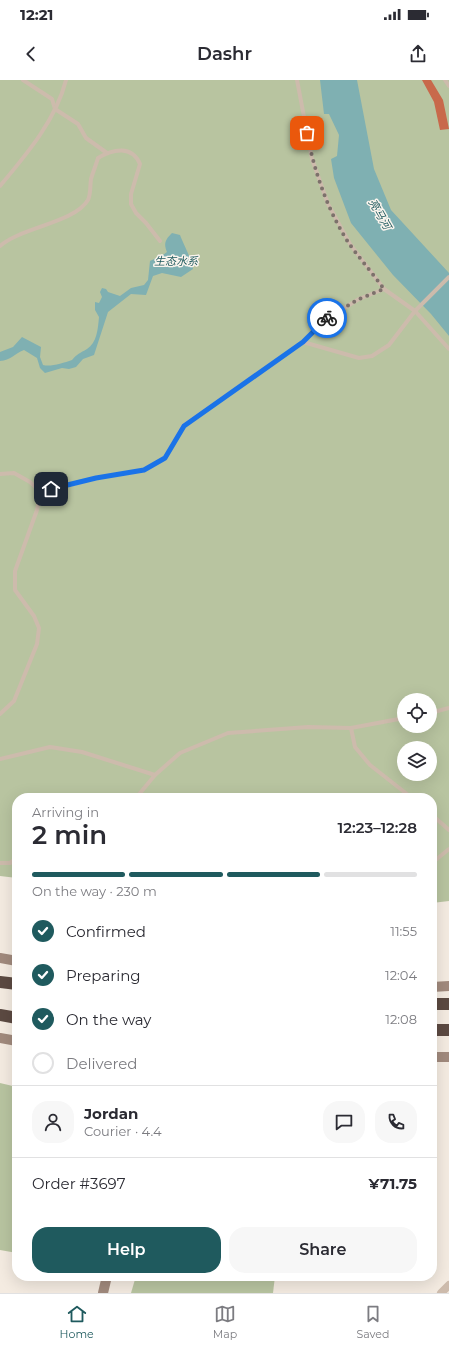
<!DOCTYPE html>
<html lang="en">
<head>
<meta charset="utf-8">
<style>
  :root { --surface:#fff; --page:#f7f7f7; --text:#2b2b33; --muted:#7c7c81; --line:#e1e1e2; --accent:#1f5a5e }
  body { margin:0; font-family:Montserrat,"Noto Sans SC",sans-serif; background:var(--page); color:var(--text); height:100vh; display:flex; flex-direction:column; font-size:15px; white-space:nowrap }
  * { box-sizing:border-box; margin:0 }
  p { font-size:13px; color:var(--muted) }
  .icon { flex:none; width:22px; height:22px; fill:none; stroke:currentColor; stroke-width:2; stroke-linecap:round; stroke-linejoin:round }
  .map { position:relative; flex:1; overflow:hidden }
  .sheet { position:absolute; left:12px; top:713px; width:425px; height:488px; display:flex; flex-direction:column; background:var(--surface); border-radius:16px; box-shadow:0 4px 16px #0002 }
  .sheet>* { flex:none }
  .fabs { position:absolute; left:397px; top:613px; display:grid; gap:8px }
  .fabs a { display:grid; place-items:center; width:40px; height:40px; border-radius:50%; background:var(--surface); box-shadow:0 4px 16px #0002; font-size:20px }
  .pin { position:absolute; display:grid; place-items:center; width:34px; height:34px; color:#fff; margin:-17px; border-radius:8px; box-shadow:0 2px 6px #0006 }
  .courier { position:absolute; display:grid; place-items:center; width:40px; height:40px; margin:-20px; border:3px solid #1a73e8; border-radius:50%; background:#fff; color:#222; box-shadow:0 1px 5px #0007 }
  .summary em { font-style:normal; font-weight:600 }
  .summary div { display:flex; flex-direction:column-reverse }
  .summary { display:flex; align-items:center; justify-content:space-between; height:68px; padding:0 20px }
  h1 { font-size:26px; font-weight:600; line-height:30px }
  .bar { display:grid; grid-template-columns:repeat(4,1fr); gap:6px 4px; align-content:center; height:48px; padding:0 20px }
  .bar i { height:5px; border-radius:3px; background:var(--line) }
  .bar .current { background:var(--accent) }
  .bar p { grid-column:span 4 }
  .line { display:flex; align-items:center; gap:10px; padding:0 20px; border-top:1px solid var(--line) }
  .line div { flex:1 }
  .round { display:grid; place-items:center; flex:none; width:42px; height:42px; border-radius:16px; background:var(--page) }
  ol { padding:0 20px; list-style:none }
  li { display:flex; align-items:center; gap:12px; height:44px }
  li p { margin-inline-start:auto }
  li .icon { padding:4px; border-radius:50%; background:var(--accent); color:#fff; stroke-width:4 }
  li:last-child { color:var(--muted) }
  li i { width:22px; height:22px; border:2px solid var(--line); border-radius:50% }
  .primary-button { display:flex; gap:8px; margin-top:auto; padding:8px 20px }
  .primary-button a { flex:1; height:46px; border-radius:16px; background:var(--accent); color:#fff; font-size:16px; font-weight:600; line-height:46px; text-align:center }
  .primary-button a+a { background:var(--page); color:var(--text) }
  .status { display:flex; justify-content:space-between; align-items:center; height:28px; padding:0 20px; background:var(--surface); direction:ltr }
  .status svg { height:11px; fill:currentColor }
  header { display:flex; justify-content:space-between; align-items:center; height:52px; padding:0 20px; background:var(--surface); font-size:18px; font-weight:600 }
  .tab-bar { display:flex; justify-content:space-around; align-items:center; height:56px; border-top:1px solid var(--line); background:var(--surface); font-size:11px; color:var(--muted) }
  .tab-bar a { display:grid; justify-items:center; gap:2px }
  .tab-bar .current { color:var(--accent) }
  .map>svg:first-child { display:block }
  .green { fill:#b8c4a0; fill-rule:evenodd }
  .water { fill:#7fb0b2 }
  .building { fill:#c8694b }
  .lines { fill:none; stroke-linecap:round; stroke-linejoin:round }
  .lane { stroke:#cdbbac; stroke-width:4 }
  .street { stroke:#cdbbac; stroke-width:8 }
  .secondary { stroke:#a18a7d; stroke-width:10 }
  .highway { stroke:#5c4a42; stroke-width:12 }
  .done { stroke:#7c716b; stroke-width:4; stroke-dasharray:0 7.2 }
  .route { stroke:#1a73e8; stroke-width:5 }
  .labels { text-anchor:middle; stroke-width:3; stroke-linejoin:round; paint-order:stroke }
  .water-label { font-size:11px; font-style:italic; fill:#1f5a5e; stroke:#fbf5ee }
</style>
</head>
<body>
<div class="status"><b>12:21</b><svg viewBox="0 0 49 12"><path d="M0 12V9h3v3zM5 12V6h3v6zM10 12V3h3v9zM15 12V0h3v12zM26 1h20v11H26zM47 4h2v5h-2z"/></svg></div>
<header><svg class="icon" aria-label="back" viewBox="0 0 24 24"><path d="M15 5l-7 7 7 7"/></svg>Dashr<svg class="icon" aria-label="share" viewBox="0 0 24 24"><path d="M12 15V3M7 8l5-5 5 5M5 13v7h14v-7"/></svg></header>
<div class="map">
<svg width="449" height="1213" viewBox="0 0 449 1213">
  <rect width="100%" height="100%" fill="#f4ebe1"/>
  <!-- green -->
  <g class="green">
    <path d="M0,0h449v821l-17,2v-105h-415v80l-17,-2zM404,620h26v26h-26zM404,668h26v26h-26z"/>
    <path d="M0,1003l17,4v166l-17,-3z"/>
    <path d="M136,1196h139l-2,17h-142z"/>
  </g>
  <!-- water -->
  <g class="water">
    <path d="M320,0h37l17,89 17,41 58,63v63l-18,-22 -38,-39 -42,-52 -17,-45 -3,-19 6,-3 2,-21 -10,-21h-5z"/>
    <path d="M172,153l8,2c3,8 13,27 13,34l-12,8 -19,-4 -9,3 -7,19 -15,-1 -23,18 -14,43 -11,4 -7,8 -7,2 -7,-1 -17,5 -5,-5 -3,-10 -13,-8c-10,4 -13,10 -24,11v-9l13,-5 9,-10 19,10 -1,10 3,8c8,2 20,-2 29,-5 5,-6 8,-7 15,-11 10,-6 11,-21 12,-32l-4,-7v-8l4,1 3,-6 -2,-5 2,-4 4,1 2,3 12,4 11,-8 13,-3 4,-5 2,-19c6,-3 11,-4 17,-9 -4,-9 -1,-13 5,-19z"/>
  </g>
  <!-- building -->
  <path class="building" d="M422,0h9l12,20 6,29 -9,1 -6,-28z"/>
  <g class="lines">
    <!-- lane -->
    <g class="lane">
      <path d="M23,0l29,19 3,10 23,15 8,14 21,15"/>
      <path d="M297,0l15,79 16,45 22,40 34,45 31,22 34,38"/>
      <path d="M445,0l4,6"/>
      <path d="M0,106c26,-31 56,-66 66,-106"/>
      <path d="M0,166c22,-19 74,-23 88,-46 3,-6 2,-15 3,-21 2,-7 5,-14 7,-21 15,-9 34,-13 42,6l-9,30v10l5,9 10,10 14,18"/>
      <path d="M303,262l20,-21 36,-22 25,-10"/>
      <path d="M0,394l14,-1 16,9 11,10"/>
      <path d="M430,633l19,-5"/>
      <path d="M0,634l14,-13 23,-57 2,-16 -5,-12 -19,-26v-19l22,-61 4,-18 55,-14 48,-8 21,-12 18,-32 120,-84 56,16 13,-2 17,-11 26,-34 34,-34"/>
      <path d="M351,648l4,19 15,18 42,33"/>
      <path d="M0,679l50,-12 32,5 73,23"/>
      <path d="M136,718l19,-23 25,-22 48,-20 80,-6 43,1 53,-10"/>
      <path d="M432,735l17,15"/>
      <path d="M0,783h10l7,-5"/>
      <path d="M432,783l17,-14"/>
    </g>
    <!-- street -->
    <path class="street" d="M441,1213l8,-8"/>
    <!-- secondary -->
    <g class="secondary">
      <path d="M0,878l17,3"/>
      <path d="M432,907l17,-1"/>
      <path d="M0,958l17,3"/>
      <path d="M432,977h17"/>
      <path d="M103,1213l4,-17"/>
    </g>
    <!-- highway -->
    <g class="highway">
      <path d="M0,902l17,2"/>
      <path d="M432,924h17"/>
      <path d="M0,935l17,3"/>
      <path d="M432,950h17"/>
    </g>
  </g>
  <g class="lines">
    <!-- done -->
    <path class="done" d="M307,53c7,38 21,79 43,112 11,15 23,29 34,44l-25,10 -32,19"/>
    <!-- route -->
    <path class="route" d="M51,409l45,-11 48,-8 21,-12 19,-32 119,-84 24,-24"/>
  </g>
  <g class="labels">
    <!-- water labels -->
    <g class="water-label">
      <text transform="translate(380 134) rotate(60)" y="4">亮马河</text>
      <text x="176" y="185">生态水系</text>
    </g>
  </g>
</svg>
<div class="fabs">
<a><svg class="icon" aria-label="locate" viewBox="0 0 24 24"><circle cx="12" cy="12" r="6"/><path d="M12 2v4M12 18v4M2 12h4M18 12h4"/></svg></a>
<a><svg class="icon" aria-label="layers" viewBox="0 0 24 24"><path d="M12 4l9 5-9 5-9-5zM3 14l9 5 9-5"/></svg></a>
</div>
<div class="pin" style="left:307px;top:53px;background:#ea580c"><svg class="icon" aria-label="bag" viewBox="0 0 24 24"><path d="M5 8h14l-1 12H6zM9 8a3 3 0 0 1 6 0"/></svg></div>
<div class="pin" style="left:51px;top:409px;background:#1f2937"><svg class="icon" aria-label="home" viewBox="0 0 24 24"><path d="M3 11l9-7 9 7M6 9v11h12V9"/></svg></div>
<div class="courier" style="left:327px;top:238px"><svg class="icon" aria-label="bike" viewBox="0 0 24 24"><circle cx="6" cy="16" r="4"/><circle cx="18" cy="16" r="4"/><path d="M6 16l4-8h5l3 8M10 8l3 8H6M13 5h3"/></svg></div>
<section class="sheet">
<div class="summary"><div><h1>2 min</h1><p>Arriving in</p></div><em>12:23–12:28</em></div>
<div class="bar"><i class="current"></i><i class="current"></i><i class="current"></i><i></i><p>On the way · 230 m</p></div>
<ol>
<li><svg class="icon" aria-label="check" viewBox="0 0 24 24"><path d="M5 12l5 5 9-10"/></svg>Confirmed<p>11:55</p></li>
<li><svg class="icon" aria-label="check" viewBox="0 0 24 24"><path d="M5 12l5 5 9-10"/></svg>Preparing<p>12:04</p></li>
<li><svg class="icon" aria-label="check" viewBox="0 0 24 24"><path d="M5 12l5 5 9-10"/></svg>On the way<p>12:08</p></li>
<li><i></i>Delivered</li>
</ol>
<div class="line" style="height:72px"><a class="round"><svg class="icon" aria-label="person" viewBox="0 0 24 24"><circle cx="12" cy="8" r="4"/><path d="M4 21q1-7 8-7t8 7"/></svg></a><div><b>Jordan</b><p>Courier · 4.4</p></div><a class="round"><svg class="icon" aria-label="chat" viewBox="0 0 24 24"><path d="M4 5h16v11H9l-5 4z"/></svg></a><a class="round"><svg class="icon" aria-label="phone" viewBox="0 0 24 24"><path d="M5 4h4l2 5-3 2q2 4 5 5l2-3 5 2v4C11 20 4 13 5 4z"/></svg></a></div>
<div class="line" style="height:52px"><div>Order #3697</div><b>¥71.75</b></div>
<div class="primary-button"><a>Help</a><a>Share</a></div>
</section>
</div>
<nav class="tab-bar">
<a class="current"><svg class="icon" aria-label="home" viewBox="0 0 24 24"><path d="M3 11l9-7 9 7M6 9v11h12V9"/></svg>Home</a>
<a><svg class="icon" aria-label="map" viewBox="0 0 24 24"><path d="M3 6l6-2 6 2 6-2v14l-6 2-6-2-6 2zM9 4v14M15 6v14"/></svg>Map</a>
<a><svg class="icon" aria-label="saved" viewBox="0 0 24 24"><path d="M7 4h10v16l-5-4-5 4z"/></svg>Saved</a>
</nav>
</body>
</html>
